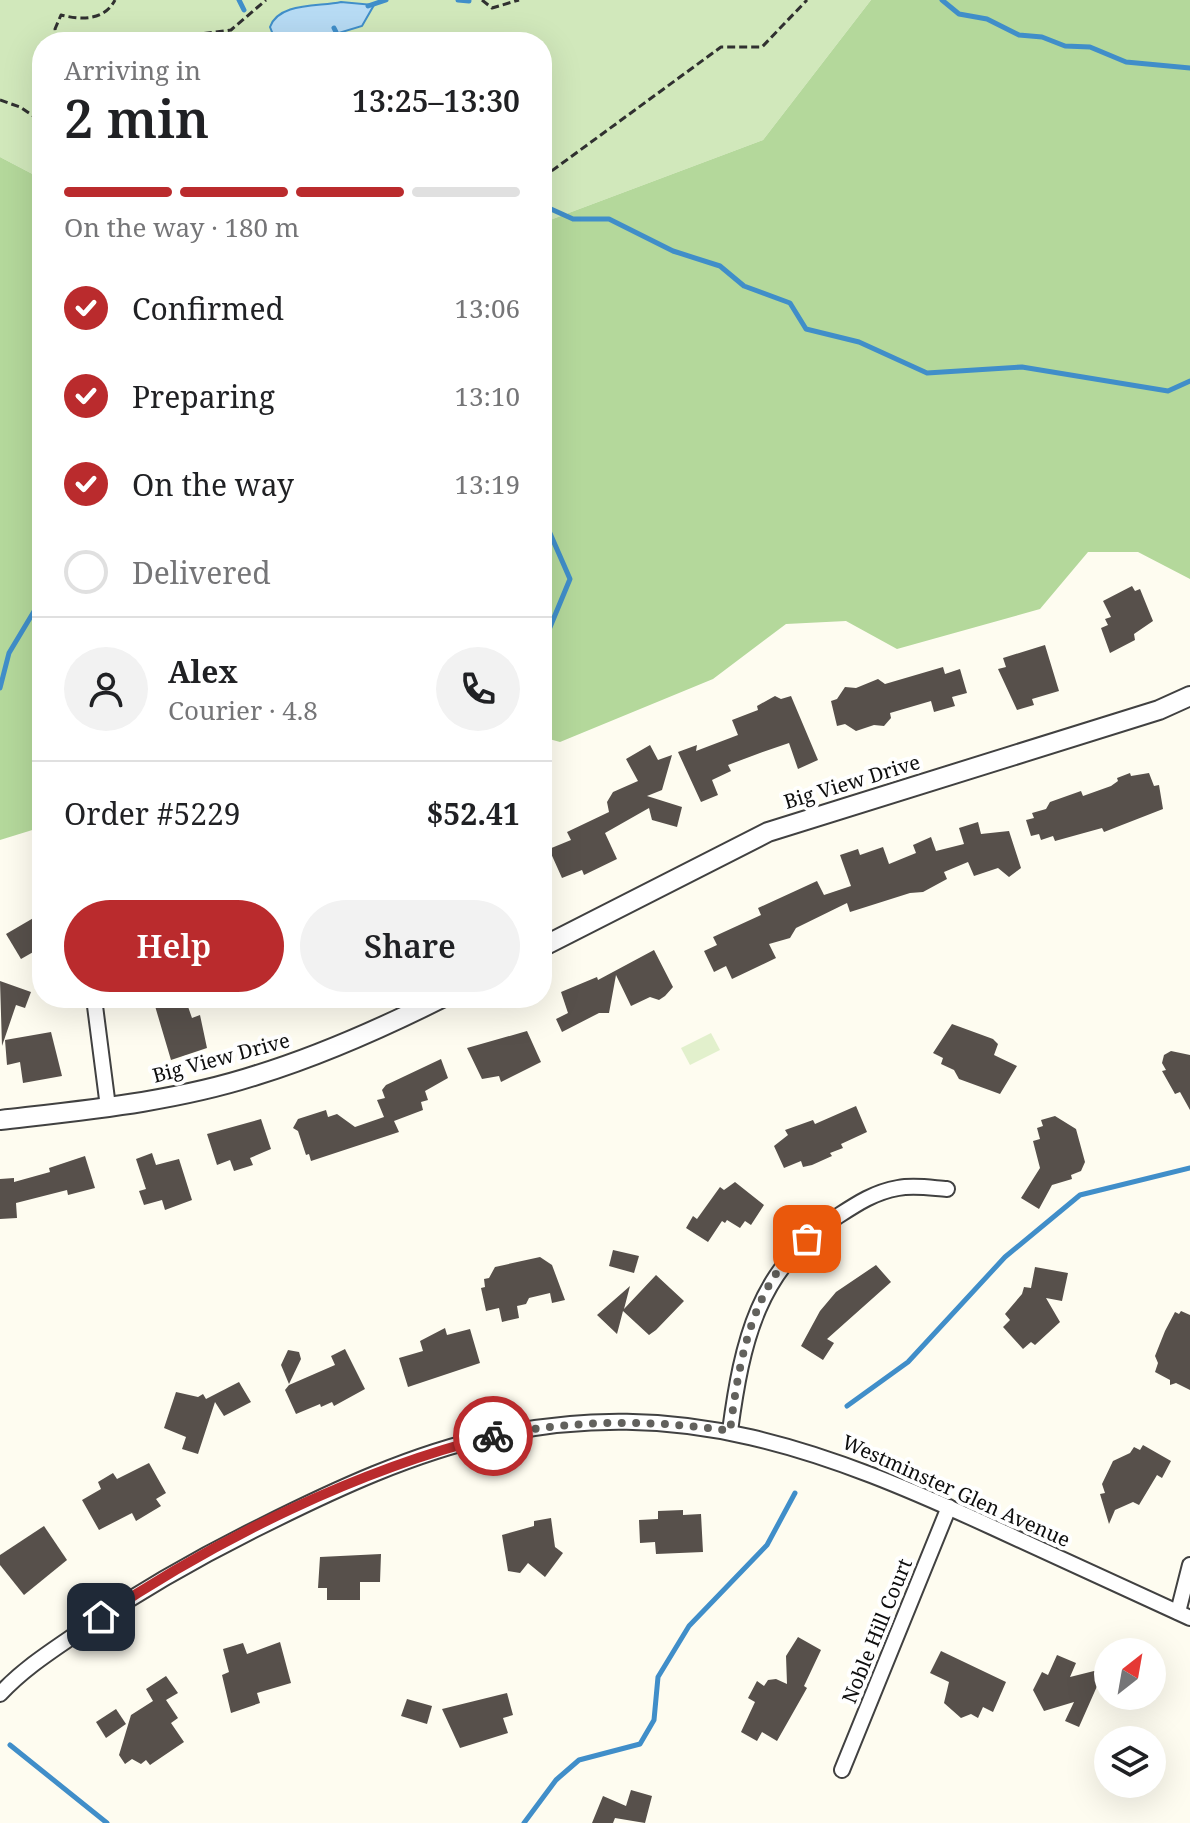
<!DOCTYPE html>
<html lang="en">
<head>
<meta charset="utf-8">
<style>
  :root { --surface:#fff; --page:#f2f2f2; --text:#202124; --muted:#757577; --line:#e0e0e0; --accent:#ba2b2d }
  body { margin:0; font-family:"Noto Serif",serif; background:var(--page); color:var(--text); height:100vh; display:flex; flex-direction:column; font-size:30px; white-space:nowrap }
  * { box-sizing:border-box; margin:0 }
  p { font-size:26px; color:var(--muted) }
  .icon { flex:none; width:44px; height:44px; fill:none; stroke:currentColor; stroke-width:2; stroke-linecap:round; stroke-linejoin:round }
  .map { position:relative; flex:1; overflow:hidden }
  .panel { position:absolute; left:32px; top:32px; width:520px; height:976px; display:flex; flex-direction:column; background:var(--surface); border-radius:32px; box-shadow:0 8px 32px #0002 }
  .panel>* { flex:none }
  .needle { width:52px; rotate:31deg }
  .buttons { position:absolute; left:1094px; top:1638px; display:grid; gap:16px }
  .buttons a { display:grid; place-items:center; width:72px; height:72px; border-radius:50%; background:var(--surface); box-shadow:0 8px 32px #0002; font-size:40px }
  .pin { position:absolute; display:grid; place-items:center; width:68px; height:68px; color:#fff; margin:-34px; border-radius:16px; box-shadow:0 4px 12px #0006 }
  .courier { position:absolute; display:grid; place-items:center; width:80px; height:80px; margin:-40px; border:6px solid #ba2b2d; border-radius:50%; background:#fff; color:#222; box-shadow:0 2px 10px #0007 }
  .headline em { font-style:normal; font-weight:600 }
  .headline div { display:flex; flex-direction:column-reverse }
  .headline { display:flex; align-items:center; justify-content:space-between; height:136px; padding:0 32px }
  h1 { font-size:52px; font-weight:600; line-height:60px }
  .bar { display:grid; grid-template-columns:repeat(4,1fr); gap:12px 8px; align-content:center; height:96px; padding:0 32px }
  .bar i { height:10px; border-radius:6px; background:var(--line) }
  .bar .active { background:var(--accent) }
  .bar p { grid-column:span 4 }
  .line { display:flex; align-items:center; gap:20px; padding:0 32px; border-top:2px solid var(--line) }
  .line div { flex:1 }
  .round { display:grid; place-items:center; flex:none; width:84px; height:84px; border-radius:42px; background:var(--page) }
  ol { padding:0 32px; list-style:none }
  li { display:flex; align-items:center; gap:24px; height:88px }
  li p { margin-inline-start:auto }
  li .icon { padding:8px; border-radius:50%; background:var(--accent); color:#fff; stroke-width:4 }
  li:last-child { color:var(--muted) }
  li i { width:44px; height:44px; border:4px solid var(--line); border-radius:50% }
  .button { display:flex; gap:16px; margin-top:auto; padding:16px 32px }
  .button a { flex:1; height:92px; border-radius:48px; background:var(--accent); color:#fff; font-size:32px; font-weight:600; line-height:92px; text-align:center }
  .button a+a { background:var(--page); color:var(--text) }
  .map>svg:first-child { display:block }
  .green { fill:#d1e8bb }
  .forest { fill:#b4d89b }
  .pitch { fill:#e2f0cc }
  .water { fill:#b7dbf4; stroke:#408ec9; stroke-width:2 }
  .lines { fill:none; stroke-linecap:round; stroke-linejoin:round }
  .stream { stroke:#408ec9; stroke-width:5 }
  .building { fill:#57504b }
  .minor-casing { stroke:#414141; stroke-width:18 }
  .tertiary-casing { stroke:#414141; stroke-width:22 }
  .path { stroke:#303030; stroke-width:3; stroke-dasharray:8 4; stroke-linecap:butt }
  .minor { stroke:#fff; stroke-width:14 }
  .tertiary { stroke:#fff; stroke-width:18 }
  .done { stroke:#62615d; stroke-width:8; stroke-dasharray:0 14.4 }
  .route { stroke:#ba2b2d; stroke-width:10 }
  .labels { text-anchor:middle; stroke-width:8; stroke-linejoin:round; paint-order:stroke }
  .street-label { font-size:20px; fill:#0e0e0e; stroke:#fff }
</style>
</head>
<body>
<div class="map">
<svg width="1190" height="1823" viewBox="0 0 1190 1823">
  <rect width="100%" height="100%" fill="#fefcf0"/>
  <!-- green -->
  <path class="green" d="M0,0h871l-108,140 -221,83v-181h-500v137l-42,-22z"/>
  <!-- forest -->
  <g class="forest">
    <path d="M871,0h319v579l-52,-27h-50l-48,57 -143,40 -51,-28 -60,3 -73,55 -153,63 -18,-5v-514l221,-83z"/>
    <path d="M0,157l42,22v648l-42,13z"/>
  </g>
  <!-- pitch -->
  <path class="pitch" d="M711,1033l9,17 -30,15 -9,-17z"/>
  <!-- water -->
  <path class="water" d="M341,2l33,3 -12,21 -53,16h-33l-6,-15c9,-25 49,-20 71,-25z"/>
  <g class="lines">
    <!-- stream -->
    <g class="stream">
      <path d="M239,0l5,10"/>
      <path d="M458,0l11,1"/>
      <path d="M942,0l17,14 28,5 32,16 23,2 23,9 25,1 36,15 64,6"/>
      <path d="M368,6l18,-6"/>
      <path d="M334,28l7,14"/>
      <path d="M542,205l31,14h36l64,32 47,15 24,20 46,17 16,26 53,13 68,31 95,-6 146,24 22,-10"/>
      <path d="M542,515l28,64 -22,53 -6,31"/>
      <path d="M0,688l9,-35 33,-55"/>
      <path d="M847,1406l61,-44 97,-105 75,-62 110,-27"/>
      <path d="M10,1745l97,78"/>
      <path d="M524,1823l32,-43 23,-20 61,-16 14,-24 4,-43 31,-51 78,-81 28,-52"/>
    </g>
  </g>
  <!-- building -->
  <g class="building">
    <path d="M1132,586l3,5 5,-2 13,32 -19,13 1,6 -25,13 -9,-25 7,-3 -3,-6 6,-2 -8,-16z"/>
    <path d="M1045,645l14,46 -27,8 2,6 -17,5 -19,-41 8,-2 -3,-9z"/>
    <path d="M943,667l2,7 15,-5 7,24 -15,4 3,9 -21,6 -3,-11 -41,12 1,5 -7,8 -10,-1 -18,6 -11,-7 -8,2 -6,-25 6,-2 8,-12 11,1 22,-9 7,5z"/>
    <path d="M775,696l6,3 10,-3 27,64 -20,9 -9,-26 -29,10 -32,12 3,6 -19,9 6,15 -17,7 -23,-50 19,-7 -1,6 42,-16 -6,-15 26,-10 -1,-4z"/>
    <path d="M650,745l8,15 14,-5 -10,35 -15,6 35,11 -5,20 -25,-7 -3,-12 -44,25 12,26 -33,16 -2,-5 -20,8 -13,-29 22,-9 -4,-8 42,-20 -2,-10 6,-10 25,-11 -12,-22z"/>
    <path d="M1130,773l1,3 18,-3 5,13 5,-1 4,24 -59,23 -2,-4 -47,13 -2,-5 -12,4 -2,-6 -8,2 -5,-16 8,-2 -2,-5 14,-4 4,-7 31,-11 2,5 28,-10 7,-5 -1,-3z"/>
    <path d="M978,822l3,12 28,-3 12,37 -12,9 -11,-9 -24,8 -6,-14 -24,10 3,7 -24,13 -13,1 -60,19 -3,-9 -51,25 -6,10 -21,6 7,14 -44,21 -6,-13 -12,6 -10,-21 13,-6 -4,-8 48,-22 -3,-7 59,-27 7,14 27,-9 -11,-31 18,-6 2,6 23,-8 6,17 27,-11 -3,-8 18,-8 5,14 28,-7 -5,-16z"/>
    <path d="M42,913v34l-21,12 -15,-25z"/>
    <path d="M654,950l19,37 -8,9 -6,4 -9,-3 -19,9 -15,-31 -7,38h-10l-37,19 -6,-13 12,-6 -7,-21 36,-15 1,3z"/>
    <path d="M0,981l31,11 -6,16 -9,-3 -14,41z"/>
    <path d="M180,998h5l7,20 8,-3 7,33 -36,12 -16,-54z"/>
    <path d="M952,1024l41,15 5,5 -4,11 23,11 -17,28 -41,-15 -5,-9 -13,-6 2,-6 -10,-5z"/>
    <path d="M527,1031l14,31 -40,20 -2,-6 -17,3 -15,-31z"/>
    <path d="M51,1032l11,44 -39,7 -3,-21 -13,3 -2,-25z"/>
    <path d="M1171,1051l19,4v55l-10,-18 -5,2 -13,-23 4,-1 -4,-7 2,-8z"/>
    <path d="M441,1059l7,19 -23,13 3,9 -7,2 2,8 -29,11 5,11 -88,29 -2,-7 -3,1 -8,-24 -5,-3 5,-9 28,-9 2,7 9,-3 18,13 29,-10 -7,-17 8,-2 -3,-8 4,-5z"/>
    <path d="M856,1106l11,26 -26,12 2,4 -13,5 2,3 -20,9 -9,2 -2,-6 -17,7 -10,-22 14,-11 -3,-5 28,-10 2,4z"/>
    <path d="M1055,1116l21,13 9,33 -4,9 -10,4 1,4 -20,6 -13,24 -18,-11 19,-30 -7,-27 7,-2 -3,-11 6,-2 -2,-6z"/>
    <path d="M261,1119l10,30 -21,9 3,7 -19,6 -4,-11 -13,5 -10,-31z"/>
    <path d="M152,1153l4,12 23,-6 13,41 -27,10 -3,-10 -18,5 -5,-14 7,-2 -10,-30z"/>
    <path d="M85,1156l10,32 -27,7 -1,-5 -51,13 1,15 -17,1v-40l14,-1v4l36,-10 -1,-4z"/>
    <path d="M735,1182l29,23 -13,20 -6,-4 -5,7 -13,-8 -2,3 -3,-2 -14,21 -22,-14 7,-12 4,3 23,-32 4,3z"/>
    <path d="M613,1250l26,6 -5,17 -25,-7z"/>
    <path d="M540,1257l12,8 13,35 -13,3 -2,-10 -21,5 -3,6 -9,2 2,12 -17,4 -3,-14 -13,3 -5,-23 4,-1 -1,-8 5,-1 6,-11z"/>
    <path d="M876,1265l15,17 -64,57 7,4 -11,17 -22,-14 19,-35 16,-19z"/>
    <path d="M1035,1267l33,6 -6,28 -16,-3 14,24 -25,23 -4,-3 -8,7 -20,-22 7,-7 -5,-6 17,-20 2,-7 7,1z"/>
    <path d="M656,1275l28,26 -28,29 -7,5 -26,-24 -6,23 -20,-19 33,-29 -6,23z"/>
    <path d="M1181,1311l9,4v75l-14,-7 -6,2v-5l-15,-8 3,-9 -3,-7 10,-25 10,-19 4,2z"/>
    <path d="M445,1328l2,7 23,-6 10,34 -72,24 -9,-29 24,-7 -3,-10z"/>
    <path d="M345,1349l20,40 -31,17 -2,-4 -11,5 -1,-3 -24,10 -11,-24 4,-5 46,-20 -4,-9z"/>
    <path d="M288,1350l11,2 2,7 -12,25 -8,-19z"/>
    <path d="M239,1382l12,20 -27,14 -9,-14 -17,52 -16,-5 4,-12 -22,-9 12,-36 22,5 5,-3 3,5z"/>
    <path d="M1143,1445l28,16 -9,17 -5,-3 -18,30 -6,-3 -18,8 -6,14 -9,-30 5,-1 -3,-9 11,-23 17,-8 4,-6 6,3z"/>
    <path d="M149,1463l17,30 -10,6 5,7 -25,15 -4,-8 -33,17 -17,-30 19,-11 -3,-7 15,-9 4,6z"/>
    <path d="M683,1510v5l18,-1 2,38 -47,2 -1,-12 -15,1 -1,-23 19,-1v-8z"/>
    <path d="M551,1518l4,29 8,6 -18,24 -17,-14 -8,10 -12,-2 -6,-36 32,-9v-5z"/>
    <path d="M44,1526l23,34 -43,35 -24,-30v-10z"/>
    <path d="M381,1554l-1,28h-20v18h-33v-12h-9l2,-31z"/>
    <path d="M798,1637l23,13 -17,36 3,2 -30,53 -15,-9 -5,9 -16,-9 14,-30 -7,-4 9,-17 7,5 4,-6 8,-1 11,5 -1,-28z"/>
    <path d="M280,1642l11,41 -34,10 3,10 -29,10 -9,-38 7,-3 -6,-23 20,-6 4,11z"/>
    <path d="M941,1651l65,31 -13,30 -10,-5 -5,11 -7,-4 -10,4 -17,-15 5,-21 -19,-9z"/>
    <path d="M1057,1655l19,8 -6,14 24,-6 8,4 -23,52 -14,-6 9,-19 -30,9 -11,-21 9,-18 6,3z"/>
    <path d="M166,1676l12,17 -12,7 12,18 -7,5 13,19 -34,23 -4,-5 -5,4 -9,-5 -7,5 -6,-9 12,-40 22,-14 -7,-12z"/>
    <path d="M507,1693l6,22 -10,3 5,15 -48,15 -18,-39z"/>
    <path d="M407,1699l25,7 -5,18 -26,-8z"/>
    <path d="M116,1709l10,15 -20,14 -10,-16z"/>
    <path d="M631,1790l21,6 -7,27 -30,-5 -2,5h-21l11,-27 23,10z"/>
  </g>
  <g class="lines">
    <defs>
      <g id="minor">
        <path d="M95,1006l13,101"/>
        <path d="M730,1431c12,-89 28,-164 108,-215 20,-13 37,-24 60,-28 16,-3 34,0 49,1"/>
        <path d="M1178,1612l12,-47"/>
        <path d="M0,1694c24,-26 53,-44 82,-64 58,-39 117,-73 180,-104 74,-37 149,-72 230,-90 189,-42 335,15 502,92 66,30 131,60 196,90"/>
        <path d="M842,1770l107,-263"/>
      </g>
      <g id="tertiary">
        <path d="M542,947l226,-115 391,-122 31,-14"/>
        <path d="M0,1120c86,-10 174,-18 257,-45 65,-20 125,-47 185,-77"/>
      </g>
    </defs>
    <!-- minor casing -->
    <use href="#minor" class="minor-casing"/>
    <!-- tertiary casing -->
    <use href="#tertiary" class="tertiary-casing"/>
    <!-- path -->
    <g class="path">
      <path d="M482,0l10,8 27,-8"/>
      <path d="M57,42l-2,-13 6,-14c20,5 43,6 54,-15"/>
      <path d="M182,42l11,-7 38,-5 35,-30"/>
      <path d="M0,100l20,7 22,15"/>
      <path d="M542,178l179,-131h41l45,-47"/>
    </g>
    <!-- minor -->
    <use href="#minor" class="minor"/>
    <!-- tertiary -->
    <use href="#tertiary" class="tertiary"/>
  </g>
  <g class="lines">
    <!-- done -->
    <path class="done" d="M493,1436c79,-16 157,-17 237,-5 9,-69 21,-145 77,-192"/>
    <!-- route -->
    <path class="route" d="M101,1617c116,-78 255,-147 392,-181"/>
  </g>
  <g class="labels">
    <!-- street labels -->
    <g class="street-label">
      <text transform="translate(852 782) rotate(-17)" y="7">Big View Drive</text>
      <text transform="translate(221 1058) rotate(-15)" y="7">Big View Drive</text>
      <text transform="translate(956 1491) rotate(24)" y="7">Westminster Glen Avenue</text>
      <text transform="translate(877 1631) rotate(-68)" y="7">Noble Hill Court</text>
    </g>
  </g>
</svg>
<div class="buttons">
<a><svg class="needle" viewBox="-14 -14 28 28"><path d="M0-13l5 13h-10z" fill="#e53935"/><path d="M0 13l5-13h-10z" fill="#757577"/></svg></a>
<a><svg class="icon" aria-label="layers" viewBox="0 0 24 24"><path d="M12 4l9 5-9 5-9-5zM3 14l9 5 9-5"/></svg></a>
</div>
<div class="pin" style="left:807px;top:1239px;background:#ea580c"><svg class="icon" aria-label="bag" viewBox="0 0 24 24"><path d="M5 8h14l-1 12H6zM9 8a3 3 0 0 1 6 0"/></svg></div>
<div class="pin" style="left:101px;top:1617px;background:#1f2937"><svg class="icon" aria-label="home" viewBox="0 0 24 24"><path d="M3 11l9-7 9 7M6 9v11h12V9"/></svg></div>
<div class="courier" style="left:493px;top:1436px"><svg class="icon" aria-label="bike" viewBox="0 0 24 24"><circle cx="6" cy="16" r="4"/><circle cx="18" cy="16" r="4"/><path d="M6 16l4-8h5l3 8M10 8l3 8H6M13 5h3"/></svg></div>
<section class="panel">
<div class="headline"><div><h1>2 min</h1><p>Arriving in</p></div><em>13:25–13:30</em></div>
<div class="bar"><i class="active"></i><i class="active"></i><i class="active"></i><i></i><p>On the way · 180 m</p></div>
<ol>
<li><svg class="icon" aria-label="check" viewBox="0 0 24 24"><path d="M5 12l5 5 9-10"/></svg>Confirmed<p>13:06</p></li>
<li><svg class="icon" aria-label="check" viewBox="0 0 24 24"><path d="M5 12l5 5 9-10"/></svg>Preparing<p>13:10</p></li>
<li><svg class="icon" aria-label="check" viewBox="0 0 24 24"><path d="M5 12l5 5 9-10"/></svg>On the way<p>13:19</p></li>
<li><i></i>Delivered</li>
</ol>
<div class="line" style="height:144px"><a class="round"><svg class="icon" aria-label="person" viewBox="0 0 24 24"><circle cx="12" cy="8" r="4"/><path d="M4 21q1-7 8-7t8 7"/></svg></a><div><b>Alex</b><p>Courier · 4.8</p></div><a class="round"><svg class="icon" aria-label="phone" viewBox="0 0 24 24"><path d="M5 4h4l2 5-3 2q2 4 5 5l2-3 5 2v4C11 20 4 13 5 4z"/></svg></a></div>
<div class="line" style="height:104px"><div>Order #5229</div><b>$52.41</b></div>
<div class="button"><a>Help</a><a>Share</a></div>
</section>
</div>
</body>
</html>
